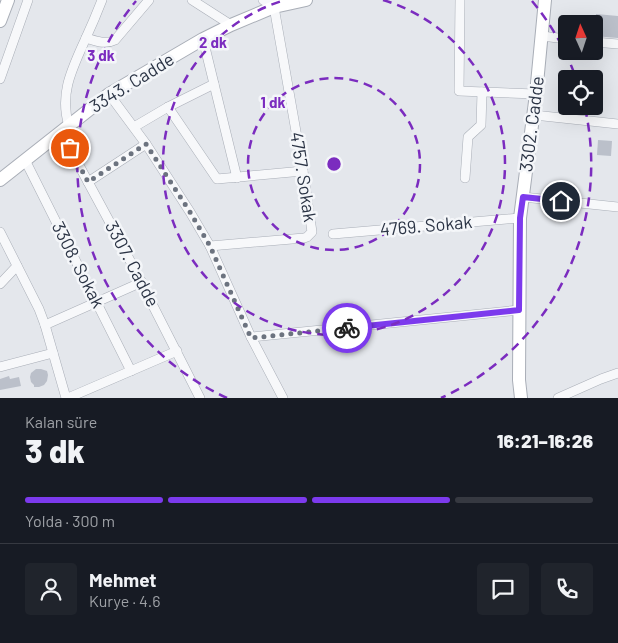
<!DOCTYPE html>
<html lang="tr">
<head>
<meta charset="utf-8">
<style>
  :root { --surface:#171b24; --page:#20242c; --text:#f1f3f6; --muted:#9ea1a6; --line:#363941; --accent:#7c3aed }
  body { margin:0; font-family:Barlow,sans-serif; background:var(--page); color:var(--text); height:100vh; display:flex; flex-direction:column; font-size:19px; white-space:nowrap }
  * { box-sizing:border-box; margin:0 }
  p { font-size:16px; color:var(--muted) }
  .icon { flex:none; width:28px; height:28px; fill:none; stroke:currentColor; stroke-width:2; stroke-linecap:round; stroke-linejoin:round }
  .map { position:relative; height:398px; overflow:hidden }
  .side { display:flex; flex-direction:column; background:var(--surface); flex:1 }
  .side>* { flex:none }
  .needle { width:32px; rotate:357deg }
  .buttons { position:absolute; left:558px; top:15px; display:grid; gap:10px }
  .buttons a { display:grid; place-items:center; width:45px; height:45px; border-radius:5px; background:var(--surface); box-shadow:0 5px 20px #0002; font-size:25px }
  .pin { position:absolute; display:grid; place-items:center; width:42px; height:42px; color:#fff; margin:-21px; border:2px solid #fff; border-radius:50%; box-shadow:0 1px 5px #0007 }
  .courier { position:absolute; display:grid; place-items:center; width:50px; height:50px; margin:-25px; border:4px solid #7c3aed; border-radius:50%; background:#fff; color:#222; box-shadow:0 1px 6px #0007 }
  .head em { font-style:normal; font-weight:800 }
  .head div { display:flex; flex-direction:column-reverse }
  .head { display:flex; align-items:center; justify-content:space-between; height:85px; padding:0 25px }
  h1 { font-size:32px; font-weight:800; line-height:38px }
  .bar { display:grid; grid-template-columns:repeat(4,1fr); gap:8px 5px; align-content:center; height:60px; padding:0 25px }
  .bar i { height:6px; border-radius:4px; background:var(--line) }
  .bar .active { background:var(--accent) }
  .bar p { grid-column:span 4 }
  .line { display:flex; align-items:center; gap:12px; padding:0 25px; border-top:1px solid var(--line) }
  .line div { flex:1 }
  .round { display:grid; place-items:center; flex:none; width:52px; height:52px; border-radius:5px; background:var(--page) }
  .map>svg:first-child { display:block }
  .building { fill:#bbc0ca }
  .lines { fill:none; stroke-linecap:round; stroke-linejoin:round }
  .street-casing { stroke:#a9aeb7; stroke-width:10 }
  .secondary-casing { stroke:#a9aeb7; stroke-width:14 }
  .street { stroke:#f7f8fa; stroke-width:9 }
  .secondary { stroke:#fff; stroke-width:12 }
  .done { stroke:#6c737f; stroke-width:5; stroke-dasharray:0 9 }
  .route { stroke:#7c3aed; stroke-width:6 }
  .ring { fill:none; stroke:#7b2cbf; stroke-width:2.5; stroke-dasharray:9 6 }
  .labels { text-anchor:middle; stroke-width:5; stroke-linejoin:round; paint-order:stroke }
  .street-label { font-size:18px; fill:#2b3445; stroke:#f4f6f9 }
  .centre { fill:#7b2cbf; stroke:#f4f6f9; stroke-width:2.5 }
  .ring-label { font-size:15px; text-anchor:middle; font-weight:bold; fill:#7b2cbf; stroke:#f4f6f9; stroke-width:5; stroke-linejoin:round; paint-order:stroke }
</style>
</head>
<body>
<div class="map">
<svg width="618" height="398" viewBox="0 0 618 398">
  <rect width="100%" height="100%" fill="#e4e7ec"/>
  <!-- building -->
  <g class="building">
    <path d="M596,14l22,2v22l-24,-2z"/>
    <path d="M598,140l14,1 -1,15 -14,-1z"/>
    <path d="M36,369h5l6,2 1,4 -1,6 -3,4 -5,2h-5v-2l-3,-3 -1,-5 1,-4z"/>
    <path d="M9,376l1,3 9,-2 2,9 -21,4v-11z"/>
  </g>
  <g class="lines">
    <defs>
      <g id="street">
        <path d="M192,0l39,25"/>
        <path d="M263,0l11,7"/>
        <path d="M460,0l-1,91 77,3"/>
        <path d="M542,36l24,3"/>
        <path d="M86,38c10,3 19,7 29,2l34,-40"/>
        <path d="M203,39l34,139"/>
        <path d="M594,42l24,2"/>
        <path d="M0,79l28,-79"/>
        <path d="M109,94l37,50 44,68 20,34 41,91 32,61"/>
        <path d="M168,107l49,72 86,-8"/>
        <path d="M534,115l84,9"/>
        <path d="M69,126c-10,-32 3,-57 16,-86 6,-13 12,-27 17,-40"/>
        <path d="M134,127l34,-20 46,-23"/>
        <path d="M61,132l60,111 79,155"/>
        <path d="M25,160l106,211"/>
        <path d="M465,178l3,-41 13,-12 1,-33"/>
        <path d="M88,182l58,-38"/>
        <path d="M523,197l95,10"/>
        <path d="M0,232l39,77 6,16 21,73"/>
        <path d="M333,234l187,-16"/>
        <path d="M210,246l94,-8 3,-1 5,-5 -9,-61 -29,-164v-7"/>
        <path d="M0,284l17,-18"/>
        <path d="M45,325l97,-43"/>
        <path d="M251,337l268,-27"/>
        <path d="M0,367l53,-14"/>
        <path d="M68,398l109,-47"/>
        <path d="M558,398l43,-19 17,-6"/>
      </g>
      <g id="secondary">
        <path d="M0,21l8,-21"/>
        <path d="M0,180l109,-86 94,-55 28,-14 43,-18 32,-7"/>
        <path d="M521,398l-2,-18 1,-162 16,-124 9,-94"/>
      </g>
    </defs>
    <!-- street casing -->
    <use href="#street" class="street-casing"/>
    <!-- secondary casing -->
    <use href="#secondary" class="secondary-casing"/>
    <!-- street -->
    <use href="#street" class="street"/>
    <!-- secondary -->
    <use href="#secondary" class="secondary"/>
  </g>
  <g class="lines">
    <!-- done -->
    <path class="done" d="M70,148l18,34 58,-38 44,68 20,34 41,92 96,-10"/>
    <!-- route -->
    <path class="route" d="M347,328l172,-18 1,-92 3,-21 38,4"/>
  </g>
  <!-- distance rings -->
  <g class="ring">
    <circle cx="334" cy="164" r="86"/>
    <path d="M383 0A171 171 0 1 1 285 0"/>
    <path d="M227 398A257 257 0 0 1 136 1M532 1A257 257 0 0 1 576 78M585 108A257 257 0 0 1 441 398"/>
  </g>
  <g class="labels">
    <!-- street labels -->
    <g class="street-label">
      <text transform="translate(132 83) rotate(-32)" y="6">3343. Cadde</text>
      <text transform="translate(532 124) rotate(-83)" y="6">3302. Cadde</text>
      <text transform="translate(303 177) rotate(81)" y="6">4757. Sokak</text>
      <text transform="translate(426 226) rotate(-5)" y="6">4769. Sokak</text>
      <text transform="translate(132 264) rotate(62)" y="6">3307. Cadde</text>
      <text transform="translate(78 265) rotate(63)" y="6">3308. Sokak</text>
    </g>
  </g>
  <circle cx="334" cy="164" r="8" class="centre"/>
  <g class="ring-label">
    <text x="213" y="48">2 dk</text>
    <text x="101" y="61">3 dk</text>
    <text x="273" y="108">1 dk</text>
  </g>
</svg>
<div class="buttons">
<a><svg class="needle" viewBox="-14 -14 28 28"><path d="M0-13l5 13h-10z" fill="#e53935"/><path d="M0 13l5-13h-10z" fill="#9ea1a6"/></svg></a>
<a><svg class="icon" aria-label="locate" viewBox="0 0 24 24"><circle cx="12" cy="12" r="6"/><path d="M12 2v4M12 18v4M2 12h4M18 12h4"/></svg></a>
</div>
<div class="pin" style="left:70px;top:148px;background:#ea580c"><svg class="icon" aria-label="bag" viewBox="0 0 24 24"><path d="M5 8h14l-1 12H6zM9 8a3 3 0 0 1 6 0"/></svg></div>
<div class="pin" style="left:561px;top:201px;background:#1f2937"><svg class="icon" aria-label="home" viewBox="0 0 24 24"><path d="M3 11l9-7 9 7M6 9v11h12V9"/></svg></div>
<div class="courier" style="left:347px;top:328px"><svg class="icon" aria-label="bike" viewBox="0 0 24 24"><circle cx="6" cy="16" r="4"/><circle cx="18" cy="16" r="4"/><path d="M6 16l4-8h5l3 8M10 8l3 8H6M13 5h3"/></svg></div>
</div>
<section class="side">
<div class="head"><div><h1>3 dk</h1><p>Kalan süre</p></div><em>16:21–16:26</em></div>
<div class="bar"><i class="active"></i><i class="active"></i><i class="active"></i><i></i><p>Yolda · 300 m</p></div>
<div class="line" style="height:90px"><a class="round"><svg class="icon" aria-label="person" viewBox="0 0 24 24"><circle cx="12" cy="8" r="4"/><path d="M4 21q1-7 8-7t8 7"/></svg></a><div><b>Mehmet</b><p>Kurye · 4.6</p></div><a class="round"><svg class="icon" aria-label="chat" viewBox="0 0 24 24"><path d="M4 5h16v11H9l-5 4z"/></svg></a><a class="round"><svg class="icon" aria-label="phone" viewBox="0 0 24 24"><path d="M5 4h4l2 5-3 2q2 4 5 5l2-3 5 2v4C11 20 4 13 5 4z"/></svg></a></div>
</section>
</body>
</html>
